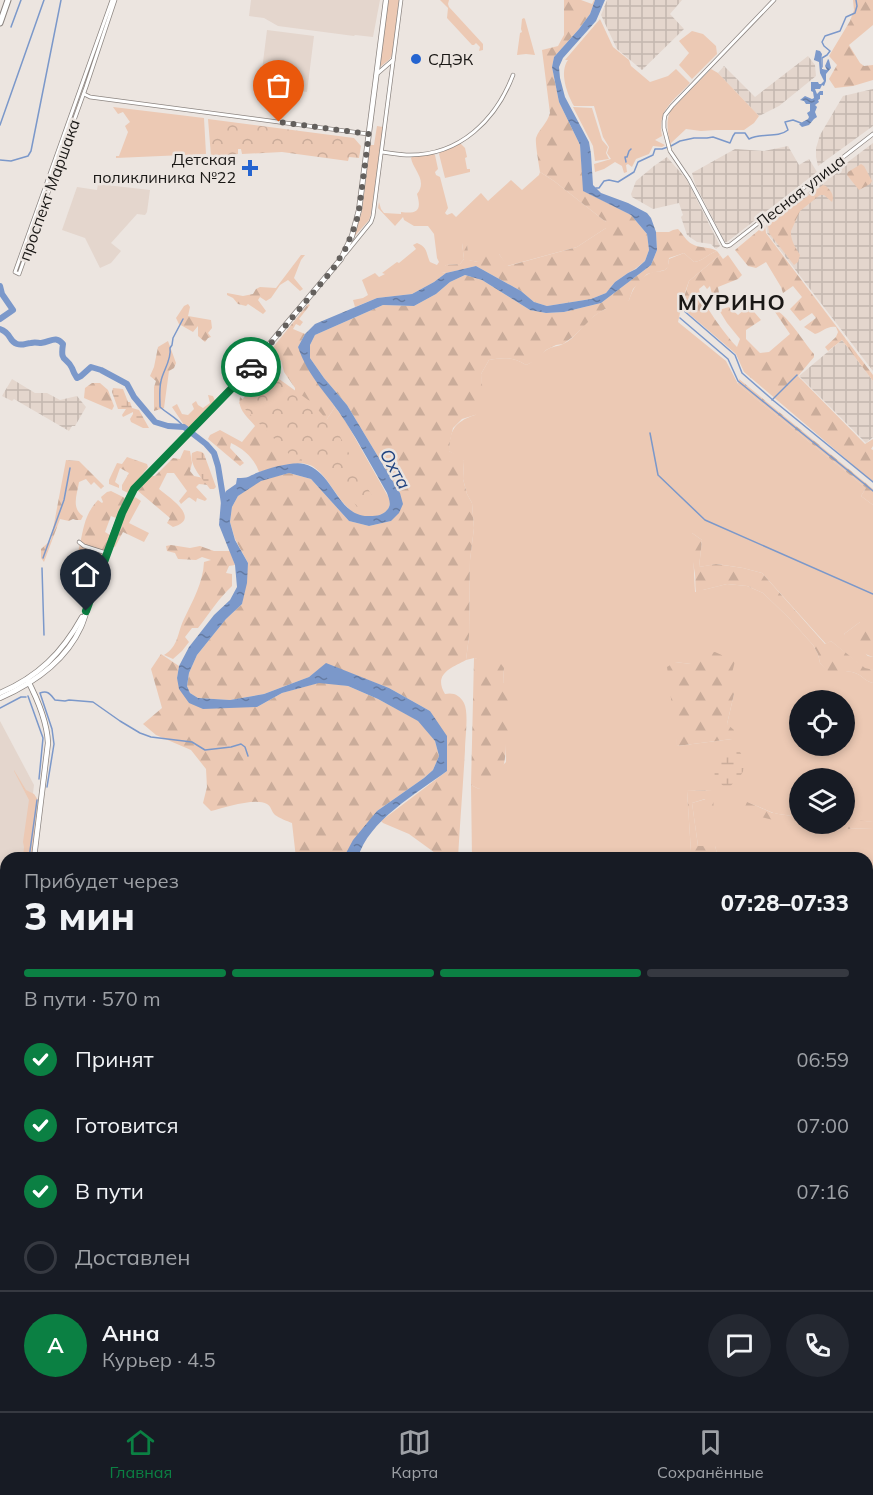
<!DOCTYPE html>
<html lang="ru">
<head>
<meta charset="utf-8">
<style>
  :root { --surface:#171b24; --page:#242831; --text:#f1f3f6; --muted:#9ea1a6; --line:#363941; --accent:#0b8043 }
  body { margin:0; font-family:Mulish,sans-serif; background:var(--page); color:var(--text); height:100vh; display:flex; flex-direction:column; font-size:22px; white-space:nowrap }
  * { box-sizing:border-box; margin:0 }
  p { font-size:20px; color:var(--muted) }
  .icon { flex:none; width:33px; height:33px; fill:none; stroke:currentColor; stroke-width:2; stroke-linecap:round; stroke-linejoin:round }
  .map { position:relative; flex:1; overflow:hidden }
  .drawer { position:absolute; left:0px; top:852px; width:873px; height:560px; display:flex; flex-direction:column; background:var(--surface); border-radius:18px 18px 0 0; box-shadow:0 3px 9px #0003 }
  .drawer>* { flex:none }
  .buttons { position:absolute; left:789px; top:690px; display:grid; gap:12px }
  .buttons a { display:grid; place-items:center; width:66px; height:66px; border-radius:50%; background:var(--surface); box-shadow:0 3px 9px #0003; font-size:30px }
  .pin { position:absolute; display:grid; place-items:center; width:51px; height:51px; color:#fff; margin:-62px -26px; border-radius:50% 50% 50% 0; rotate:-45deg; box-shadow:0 0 6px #0007 }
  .pin .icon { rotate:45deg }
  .courier { position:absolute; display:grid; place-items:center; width:60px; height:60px; margin:-30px; border:4px solid #0b8043; border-radius:50%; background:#fff; color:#222; box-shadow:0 2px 8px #0007 }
  .overview em { font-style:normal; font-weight:800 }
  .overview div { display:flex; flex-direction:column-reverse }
  .overview { display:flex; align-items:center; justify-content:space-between; height:102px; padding:0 24px }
  h1 { font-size:39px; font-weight:800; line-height:45px }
  .bar { display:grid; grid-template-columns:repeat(4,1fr); gap:9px 6px; align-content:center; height:72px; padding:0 24px }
  .bar i { height:8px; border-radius:4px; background:var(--line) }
  .bar .on { background:var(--accent) }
  .bar p { grid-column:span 4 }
  .line { display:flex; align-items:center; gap:15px; padding:0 24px; border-top:2px solid var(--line) }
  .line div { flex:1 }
  .round { display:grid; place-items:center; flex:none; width:63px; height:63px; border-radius:32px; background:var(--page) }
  ol { padding:0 24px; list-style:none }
  li { display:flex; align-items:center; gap:18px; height:66px }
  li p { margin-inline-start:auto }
  li .icon { padding:6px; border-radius:50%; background:var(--accent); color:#fff; stroke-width:4 }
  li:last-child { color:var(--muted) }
  li i { width:33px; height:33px; border:3px solid var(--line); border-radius:50% }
  .tabs { display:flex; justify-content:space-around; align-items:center; height:84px; border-top:2px solid var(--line); background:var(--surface); font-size:16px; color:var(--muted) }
  .tabs a { display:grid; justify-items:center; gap:3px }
  .tabs .on { color:var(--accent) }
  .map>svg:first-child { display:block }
  .built { fill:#e4d6cd }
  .industrial { fill:url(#industrial-grid) }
  .green { fill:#ecc9b4; fill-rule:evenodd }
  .forest { fill:url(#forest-firs) }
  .wetland { fill:url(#wetland-marsh) }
  .park { fill:url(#park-crowns) }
  .water { fill:url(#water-ripples) }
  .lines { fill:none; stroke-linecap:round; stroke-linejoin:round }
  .stream { stroke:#7b98ca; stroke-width:1.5 }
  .river { stroke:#7b98ca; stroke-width:6 }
  .street-casing { stroke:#8c8581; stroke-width:4.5 }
  .secondary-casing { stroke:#8c8581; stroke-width:6 }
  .highway-casing { stroke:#8c8581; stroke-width:7 }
  .street { stroke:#fff; stroke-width:3 }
  .secondary { stroke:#fff; stroke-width:4.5 }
  .highway { stroke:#fff; stroke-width:5 }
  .done { stroke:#64605d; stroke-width:6; stroke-dasharray:0 10.8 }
  .route { stroke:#0b8043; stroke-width:8 }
  .poi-dot { fill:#2564d0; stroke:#ece5e0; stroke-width:2 }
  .labels { text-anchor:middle; stroke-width:5; stroke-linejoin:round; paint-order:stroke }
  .poi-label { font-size:16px; fill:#1a1816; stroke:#ece5e0; text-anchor:start }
  .street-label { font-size:16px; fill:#1a1816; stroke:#ece5e0 }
  .water-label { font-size:18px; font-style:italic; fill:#214481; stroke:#ece5e0 }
  .district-label { font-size:22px; font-weight:bold; letter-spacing:1.5px; fill:#1a1816; stroke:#ece5e0 }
</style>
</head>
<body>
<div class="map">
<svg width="873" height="1411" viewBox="0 0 873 1411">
  <defs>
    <pattern id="industrial-grid" width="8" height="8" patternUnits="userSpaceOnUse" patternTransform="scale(1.5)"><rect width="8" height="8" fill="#e4d6cd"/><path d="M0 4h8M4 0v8" fill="none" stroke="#c3b7af"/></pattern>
    <pattern id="forest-firs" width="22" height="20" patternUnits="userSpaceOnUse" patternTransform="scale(1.5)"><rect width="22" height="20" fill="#ecc9b4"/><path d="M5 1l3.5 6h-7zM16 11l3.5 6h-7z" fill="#caac9a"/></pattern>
    <pattern id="wetland-marsh" width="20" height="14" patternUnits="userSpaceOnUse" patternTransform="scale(1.5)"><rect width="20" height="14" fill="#ecc9b4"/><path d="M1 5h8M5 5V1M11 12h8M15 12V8" fill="none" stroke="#caac9a"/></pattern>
    <pattern id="park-crowns" width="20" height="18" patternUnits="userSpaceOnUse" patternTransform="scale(1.5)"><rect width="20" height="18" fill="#ecc9b4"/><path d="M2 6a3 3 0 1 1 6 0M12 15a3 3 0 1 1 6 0" fill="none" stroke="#caac9a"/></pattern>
    <pattern id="water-ripples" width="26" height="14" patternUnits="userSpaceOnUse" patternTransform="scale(1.5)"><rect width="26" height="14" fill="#7b98ca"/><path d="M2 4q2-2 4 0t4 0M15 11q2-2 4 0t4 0" fill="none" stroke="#647ba3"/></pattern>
  </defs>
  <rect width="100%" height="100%" fill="#ece5e0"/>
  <!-- built -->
  <g class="built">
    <path d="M251,0h129l-7,37 -18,-2 -1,1 -76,-10 -14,-8 -15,-2z"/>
    <path d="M267,30l47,6 -7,56 -47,-6z"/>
    <path d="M98,184l52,6 -3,22 -2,3 -8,-1 -26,29 10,8 -10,12 -11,5 -15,-30 -23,-8 15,-43 20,3z"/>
    <path d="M0,721l34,64 -9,73h-19v106l-6,-1z"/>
  </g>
  <!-- industrial -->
  <g class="industrial">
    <path d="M607,0h75l-12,14 14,15 -42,41 -25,-21 -16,-34z"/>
    <path d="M808,56l7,9 1,11 -37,30 -20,10 -41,-43 6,-7 31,31z"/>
    <path d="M873,89v37l-55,40 -2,-9v-9l4,-13 23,-39z"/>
    <path d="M873,143v228l-106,-138 -1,-9z"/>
    <path d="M788,146l11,19 10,-6 8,13 -90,70h-2l-30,-58 -3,-11 43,-24 29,2z"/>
    <path d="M667,157l20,23 33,66 -4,3 -5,-5 -14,-2 -10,-7 -6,-18 2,-2 -4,-12 -26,6 -21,-12 -1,-3 5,-13 18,-15z"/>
    <path d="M842,340l31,41v56l-7,6 -67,-67z"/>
    <path d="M12,379l23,14h12l13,7 17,-4 9,11 -11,19h-3l-3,5 -55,-32 -2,2 -10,-5z"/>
  </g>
  <!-- green -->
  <g class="green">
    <path d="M388,0h11l-7,55 -2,4 -10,8z"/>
    <path d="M440,0h9l-1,4 1,3 34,37v6l-4,1 1,-4 -4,-4 -2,2h-2l-25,-27 1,-10z"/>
    <path d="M524,18l1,1 10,36 -9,-1 -9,1 3,-22 2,-1 -1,-3 1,-10z"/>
    <path d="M600,19l13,28 16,13 2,6 19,16 18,-6 8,-7 14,14c-16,18 -33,26 -28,53l-7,4 10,5 -3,2 -9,-1 -4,8 -13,5 -4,8 -4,-3 -2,1 1,7 -3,1 -2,-7 -7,-4 -11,7 -9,3 -1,-8 17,-5 -4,-6 2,-6 -6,-10 -9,-31h-20c-7,-12 -15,-34 -6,-46h-3z"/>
    <path d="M692,31l11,3 13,12 1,8 -25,25 -13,-14 10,-12 -10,-12z"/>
    <path d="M711,69l7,4 41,43 -5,7 -10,7h-28l-15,1 -15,-2 -16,15c-2,-11 -5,-24 1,-34z"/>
    <path d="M113,107l91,11 2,36 -90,4v-2h3l9,-24 -3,-6 5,-4 -7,-10 -5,2z"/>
    <path d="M573,107l19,1 10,32 6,7 -2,6 3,6 -14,2 -2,-15z"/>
    <path d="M377,126l6,1 -12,87 -2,6 -15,17 8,-26 8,-66h4z"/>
    <path d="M459,144h2l4,4 2,9 -2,1 2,11h3v3l-25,6 -6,-24 1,-2z"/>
    <path d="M433,154l2,1 3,14 -3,3 1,3 4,2 8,31 -3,5 2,2 5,-2 4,4 25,-24 7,8 23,-21 11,10 17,-15 1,-3 14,9 52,41v6l-29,19 -70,19 -8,-12 -21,8 -10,-2 -1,-16 -5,-1 2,16 -4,5 -14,1 -4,7 4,1 -12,9 -22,12 -35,4 -22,9 -2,-7 10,-2 5,-3 -6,-15 13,-7 4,4 6,-3 -3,-1 15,-11 2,1 17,-14 -3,-4 4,-2c11,4 9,11 13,19l7,3 2,-3 -2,-4 -3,-24 -6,-8h-14l-10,-6 -1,-3 -8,9 -17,-18 1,-6 2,7 3,4 17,1v-2c16,2 21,-1 16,-18 11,-14 -4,-24 -6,-36l2,-2z"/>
    <path d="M717,251l3,4 -31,26 -5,14 -6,27 48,39 12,23 128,104 -5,8 12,9v111l-13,6 -16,12 24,22 5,1v13l-8,-1 -34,-28 -5,3 -64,-71 -19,-5 -26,-4 -18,3 3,-27 -10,-7 3,59 32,-8 20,2 16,7 26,25 24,27 5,9 2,9 9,8c8,0 18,-1 26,2 7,2 11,9 18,10v139l-28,-2 -1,-42h-44l-1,39 -27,-4 -25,-11 67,28 59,-2v86h-6v-56h-395l-1,-73 8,4 27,-27c0,-31 -5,-63 -2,-94l-30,-10 -8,2 3,-24 1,-76 4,-32 -2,-25 -5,-9 -4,-15 1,-18 -15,-10c1,-21 5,-29 26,-36l7,-20 -1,-21 8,-14c15,-3 24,-3 37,5 11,-5 11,-8 19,-14 6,-5 12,-4 18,-7 13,-6 20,-20 31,-28 10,-8 23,-11 35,-16 4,-12 11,-24 24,-28 5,-1 11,0 14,-4 1,-2 2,-7 2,-9l15,-6 10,9c9,-1 14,-8 23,-11zM675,662l16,2 43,30 -7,30 5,15 -55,7zM800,700h44v46h-44zM712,790l-6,9 -14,4 6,43h17l2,7 -22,3 -4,-4 -4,-61z"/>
    <path d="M208,395l5,1 2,5 -3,5 -24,23 -4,-4 -12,-18 5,-3 5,10 6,1 6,-6 -2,-5 4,-3 2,4 5,3 7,-5z"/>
    <path d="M335,407l11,15 44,78c0,7 -2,12 -10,15 -35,12 -44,-32 -65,-47 -3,-3 -9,-4 -13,-5l1,-18 16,-14z"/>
    <path d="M14,770l12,20 8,4 4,6 -7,58h-8l1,-11 -1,-5 6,-42 -15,-29z"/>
    <path d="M6,1084v261h-6v-214z"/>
    <path d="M873,1341v70h-79l7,-5h66v-57z"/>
  </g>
  <!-- forest -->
  <g class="forest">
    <path d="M564,0h17l11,4 2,-4h1l-5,14 -11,15 -25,28 -2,10 7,35 21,43 4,46 47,24 16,19 2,16 -4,11 -10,8 -7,4 -13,9 -9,11 -15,6 -44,7 -13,-4 -13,-11 -45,-25 -30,7 -4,-1 -1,-2 5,-5 14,-1 4,-5 -2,-16 3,-3 2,4 2,16 9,2 1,-4 15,-7 5,3 9,12 69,-19 29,-19v-6l-52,-41 -14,-9c-1,-7 -5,-29 -4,-34 3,-9 11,-14 14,-25l-8,-63 16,-4 6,-11z"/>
    <path d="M853,0h20v25l-24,20 11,18 4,3 9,-1v15l-20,6 -18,2 -6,-9 8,-14 -8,-9 21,-35 4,-11z"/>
    <path d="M861,164l3,2 8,15 -2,3 -11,6 -12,-15 1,-3z"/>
    <path d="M823,185l3,1c4,4 9,9 6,16l-8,-7h-4l-20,16 -9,20c-1,9 5,17 9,24l-2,7 -4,3 -25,-32 -1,-8z"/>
    <path d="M765,225l1,8 107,142v6l-31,-41 -14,11 -3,-4 11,-10 2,-5 -2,-5c-8,-2 -14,5 -21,7l-11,-7 12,-9 -4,-5 -12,8 -10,-12 12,-12 -9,-11 -10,7 -2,-6 -15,-25 -10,6 -8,-2 -13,-16z"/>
    <path d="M678,229c5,5 8,12 14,15 8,5 17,2 25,7 -9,3 -14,10 -23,11l-10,-9 -15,5 -1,9 -3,3 -18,4 -14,15 -4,11 -10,8 -14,1 -11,7 -20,20 -11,8 -7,1 -10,5 -11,11 -9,4c-13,-8 -22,-8 -37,-5l-8,14 3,31 -9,10 -13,4 -9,9 -3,13 -1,10 12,6 3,4 -1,18 4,15 5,9 2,25 -4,32 -1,76 -3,24c-15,8 -33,14 -21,34 8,-2 15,1 19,9 5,10 1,35 1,47 -2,36 -5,72 -7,108h-16l-33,-24 -26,-11 -2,-2 66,-50 -17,-60 -41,-23 -63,-24 -17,13 -45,17 -34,6 -32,-2 -8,-5 -3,-7 2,-13 8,-18 29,-36 16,-15 6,-41 -13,-24 -5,-17 2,-15 6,-11 23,-16 28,-7 22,6 38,42 20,5 22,-5 9,-28 -53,-88 -23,-27 -14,-20v-13l5,-10 68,-30 31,1 22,-12 14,-12 15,-7 17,5 48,30 16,3 18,-1 33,-8 4,-1 50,-38 6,-15 -1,-18h13l4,-2z"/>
    <path d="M301,255h4l-4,5 -7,18 9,11 -3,2 -12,-11 -8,5 -9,13 -5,3 -6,-4 -2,3 8,11 -3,3 -15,-10 -2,2 -8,-2 -5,-6 -6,-3v-2l16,3 10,-2 3,-5 4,-2 16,1z"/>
    <path d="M720,255l3,4 5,-4 14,20 -4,4 -20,8 1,6 -6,5 -3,-12 -3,3 -3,-4 -5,4c2,13 28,48 38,58l3,-8 -13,-16 -8,-13 10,-3 9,8 7,-6 -5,-6 3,-4 18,21 -15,10v9l14,14 9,-1 21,-18 -17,-25c13,3 31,34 41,45v3l-16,19 67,68 8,-5v7l-2,3 2,1v32l-129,-110 -8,-18 -55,-47 8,-26z"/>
    <path d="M188,304l2,3 -2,9 23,4 1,8 -4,5 3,4 -3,1 -3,4 -7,-6v-10l-5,6 -14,-8 -3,-6 8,-12z"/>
    <path d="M308,304l2,1 -11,14 4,3 -3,4 -4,-2 -3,5 12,5 -7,13 28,47 9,13 -16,24 -24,-37v-6l-11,-16 -3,-12 -8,1 -3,-10z"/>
    <path d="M168,341l8,22 -2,5 -5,3 -5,37 -10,3v-24l2,-6 -6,-5 4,-9 4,-20z"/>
    <path d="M739,379l134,110v16l-12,-9 5,-8 -128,-104z"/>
    <path d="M92,383h8l8,7 6,16 -2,4 -28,-12 1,-10z"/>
    <path d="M240,397l19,17 44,31 -1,18 -17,2 -26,7c-5,-14 -15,-23 -28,-29l-1,5 14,15 -4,3 -32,-27 2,-4 10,-5 22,12 13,-16c-7,-9 -18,-16 -15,-29z"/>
    <path d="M184,450l6,1 2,12 -2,8 4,5 14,3 1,6 -10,-1 -3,3 11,12 -2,2 -8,-3 -1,4 -7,-5 -8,7 -2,-3 8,-10 -13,-18h-7l-8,16c11,9 43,30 14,38l-6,-4 3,-5 -32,-27 13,-15h4l18,-18 7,1z"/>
    <path d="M127,457l20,7 1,3 -20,26 -6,-3v-5l7,-12 -9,-5 -5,14 4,3v3l-10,-4v-4l8,-17 5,1z"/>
    <path d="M66,460l13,1 25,25 -3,3 -7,-7 -3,3 -5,-6 -7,3c-2,13 -8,26 4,34l-2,4h-5l-3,-1 -4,2 -9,-2 -16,43 -3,-4v-9l10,-9z"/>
    <path d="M111,491l14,7 -9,20 -5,-2 -6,16 5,3 -15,40 -11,-5 -7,-6c0,-8 1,-13 3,-20 4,-18 5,-30 18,-44l4,3 1,-1 -2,-5 6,-5z"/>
    <path d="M135,497l6,4 -12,22 20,10 -5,9 -21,-10 -8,15h-2c2,-13 12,-41 22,-50z"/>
    <path d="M692,533l10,7 -3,27 17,-3 27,4 19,5 63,71 6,-3 34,27 8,2v13c-7,-1 -11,-8 -18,-10 -8,-3 -18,-2 -26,-1l-9,-9 -2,-9 -5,-9 -24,-27 -26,-25 -16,-7 -20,-2 -24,6 -2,6 -3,2c-4,-8 -2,-16 -3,-24 -2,-14 -6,-28 -3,-41z"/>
    <path d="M171,545l19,3 10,-2 14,5h16l5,14 -6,1 -3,7 6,1v12c-13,12 -23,28 -34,42h-6l-7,9 4,5 -7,9 -9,8 -9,-4c15,-9 13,-22 20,-36 9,-19 19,-36 20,-57l7,-2 -9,-3 -6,3 -18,-1 -3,-6 -8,-2 -1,-5z"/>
    <path d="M863,612l7,4h3v41c-11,-3 -24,-13 -29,-23l16,-12 -1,-6z"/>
    <path d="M715,652l20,9 -6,24 5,9 -7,30 7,6 -2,9 -55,7 -10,-79 8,-5 16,2 2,-9z"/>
    <path d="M161,654l18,12 -2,12 12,25 68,4 25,-14 39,-11 27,4 30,13 41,22 16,20 4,15 -6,14 -9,8 -47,33 -32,44 1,3h-50l-4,-35c-5,-2 -13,-5 -17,-8 -4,-4 -4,-9 -8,-11 -12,-7 -43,4 -56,7l-8,-8 4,-16 -1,-18 -15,-19 -35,-15 -13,-11 19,-16 -11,-39z"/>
    <path d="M474,658l27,6 3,4 -1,15h6l5,4 -2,50 -6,7c-1,24 -3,35 -27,45l-8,-4z"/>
    <path d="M712,790l2,19 -5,1 -4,-11 -13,4 6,43h17l2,7 -22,3 -4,-4 -4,-61z"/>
    <path d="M747,802l25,11 27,4 1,7h44l1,-4 3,-1 25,3v6l-59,2 -57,-14 -13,-7z"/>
    <path d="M484,1406h80l-6,5h-78z"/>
  </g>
  <!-- wetland -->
  <g class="wetland">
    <path d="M113,388l10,1 5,13h2l2,6 7,2 10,18h-6l-12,-6 -1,-3 3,-5v-2l-10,5 -1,-2 4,-6h-8l-6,-17z"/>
    <path d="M197,451l5,1 2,2 12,33 -2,2h-4c-7,-10 -21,-23 -18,-36z"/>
    <path d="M738,749c14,19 3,27 -11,40l-12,-10 -1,-13 15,-16z"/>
    <path d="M0,964h6v83l-6,41z"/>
  </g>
  <!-- park -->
  <g class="park">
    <path d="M208,119l146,19 7,8 -2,12 -10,-1 -1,4 -66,-9 -40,2 -1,-5h-3v5l-27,2z"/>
    <path d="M268,371l43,31 26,29 37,69 -17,7 -26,-38 -16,-7 -22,-4 -54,-55z"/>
  </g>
  <!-- water -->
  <g class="water">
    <path d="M595,0h10l-9,21 -33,37 -4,9 1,11 5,19 24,45 2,12 2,31 8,8 27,10 19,10 4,5 5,14 1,18 -6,15 -50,38 -37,9 -18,1 -16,-3 -48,-30 -17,-5 -15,7 -14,12 -22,12 -31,-1 -68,30 -5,10v13l14,20 23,27 53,88 3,11 -4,9 -8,8 -22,5 -20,-5 -38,-42 -22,-6 -28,8 -23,15 -6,11 -2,15 5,18 13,23 -1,20 -5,21 -16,15 -29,36 -8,18 -2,13 3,7 8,5 32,2 34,-6 45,-17 17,-14 63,25 41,23 17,25v35c-30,22 -79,50 -89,87h-12l-1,-3 8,-15 24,-29 47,-33 9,-8 6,-14 -4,-15 -17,-20 -40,-22 -30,-13 -29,-3 -37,10 -25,14 -54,2 -14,-6 -10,-14 -2,-11 2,-12 10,-19 25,-32 16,-15 7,-13 -2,-22 -16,-40 2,-24 5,-10 10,-7 1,-6c13,0 11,-2 22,-6 10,-4 35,-11 45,-8 30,7 33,54 66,52 7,0 13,-1 17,-6 5,-5 2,-11 0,-17 -14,-24 -27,-49 -42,-72 -16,-25 -37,-44 -47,-74l7,-13 10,-10 62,-26 35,-4 22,-12 12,-9 30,-7 45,25 13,11 13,4 44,-7 15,-6 9,-11 13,-9 8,-4 9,-8 4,-11 -2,-16 -16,-19 -48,-24 -3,-46 -21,-43 -7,-35 2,-10 25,-28 11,-15z"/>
    <path d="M816,50l4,1 2,3 -1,7 1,8 5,1 -2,-4 3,-7 1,1 2,8 -5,6v7l-2,5 -2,-1 -2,4h-5l2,5 3,-3h3v4h-3v4l-2,1 1,2 -4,3 2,2 -2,5 2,5 -3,2 -5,6 -7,2 -3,-3 9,-5 1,-2 -2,-4 3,-2v-7h-4l-2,-3 -4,-1 5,-4 7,3 2,-1 -1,-6 -2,-1v-9h7l1,2h2l3,-3 -4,-8 -1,-11 -5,-2z"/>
  </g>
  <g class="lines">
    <!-- stream -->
    <g class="stream">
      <path d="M11,27l10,-27"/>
      <path d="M822,67v-9l5,-3 3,-4 -6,-5 -2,-4 3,-6 15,-5 6,-14 9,-4 2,-7 -1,-6"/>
      <path d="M0,125l44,-125"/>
      <path d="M0,160l11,1 17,-5 3,-5 30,-151"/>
      <path d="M626,162l-1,-5h2l2,-6 2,-2"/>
      <path d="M596,188h3l5,-7 5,-1 9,2 16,-10 4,-10 15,-7 2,-6h7l9,-3 9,-5 14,-3h13l6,-1 17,6 3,-7 2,-3h10l4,6c12,-7 28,0 39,-9l-3,-8 8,-2 8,3"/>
      <path d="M683,310l52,45 7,18 32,28 99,81"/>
      <path d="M680,318l48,41 10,22 135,110"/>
      <path d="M183,319l-10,19 -1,7 -2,3c2,11 -7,23 -9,33 -2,8 -1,18 -1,26 9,8 16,10 24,20"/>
      <path d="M772,400l25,-25"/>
      <path d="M650,433l8,42 47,45 168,74"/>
      <path d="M43,558l21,-58 6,-32"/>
      <path d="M42,568l2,67"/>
      <path d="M28,696l15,42 -4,41"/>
      <path d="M0,708l21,-11h5"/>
      <path d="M47,787l7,-43 -2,-15 -12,-36c8,-3 10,1 15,7l10,1 4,-1 24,2 27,19 20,12 11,4 41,5 13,8 26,-3 10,-3 4,3 3,9"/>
      <path d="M29,858l8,-58"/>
      <path d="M0,1010l6,3"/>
      <path d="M0,1076l6,-45"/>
    </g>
    <!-- river -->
    <g class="river">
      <path d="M0,286l2,8 11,16 -13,9"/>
      <path d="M0,329c12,4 8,12 17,15 6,2 9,-1 14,-1 4,-1 7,0 10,0 10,-1 14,-8 22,1 -3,19 3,12 9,24 1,3 3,7 5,10l4,-2 10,-9 10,3 26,14 7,13 21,25 13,4 16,1 22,17 8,9 4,13 6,37"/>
    </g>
    <defs>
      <g id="street">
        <path d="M112,0l-97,272 4,2 67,-187 29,-87"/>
        <path d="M774,0l-102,106 -7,9 -1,6v7l6,23 19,28 35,66 3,1 3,-1 143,-111"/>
        <path d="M378,73l15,-13"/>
        <path d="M84,94l6,3 278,37"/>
        <path d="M382,152c9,1 18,3 28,3 50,0 86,-35 103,-80"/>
        <path d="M345,254l26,-32 2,-6 28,-216"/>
        <path d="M79,542l5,4 22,7"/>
      </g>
      <g id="secondary">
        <path d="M27,679c10,19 20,42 21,64l-14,115"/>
        <path d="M0,693c38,-16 62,-40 82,-76"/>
        <path d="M0,698c34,-15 65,-36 81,-71 4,-9 6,-18 9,-27 7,-22 15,-43 23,-65 6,-16 12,-31 21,-46l101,-104 106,-126 11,-23 7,-26 27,-210"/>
        <path d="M0,1112l6,-46"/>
        <path d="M0,1356l6,1"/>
        <path d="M6,1411v-5"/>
      </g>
      <path id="highway" d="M0,23l8,-23"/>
    </defs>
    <!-- street casing -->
    <use href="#street" class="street-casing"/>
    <!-- secondary casing -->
    <use href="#secondary" class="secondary-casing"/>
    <!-- highway casing -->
    <use href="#highway" class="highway-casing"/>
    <!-- street -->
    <use href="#street" class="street"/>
    <!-- secondary -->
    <use href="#secondary" class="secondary"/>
    <!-- highway -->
    <use href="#highway" class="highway"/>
  </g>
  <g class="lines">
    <!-- done -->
    <path class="done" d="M251,367l82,-98 13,-21 10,-25 3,-13 10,-76 -90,-12"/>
    <!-- route -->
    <path class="route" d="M86,611l36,-98 12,-24 101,-104 16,-18"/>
  </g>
  <!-- markers -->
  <g class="poi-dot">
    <circle cx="416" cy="59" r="6"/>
    <path d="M247 159h6v6h6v6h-6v6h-6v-6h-6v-6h6z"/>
  </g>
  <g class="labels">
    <!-- poi labels -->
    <g class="poi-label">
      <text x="428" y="65">СДЭК</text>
      <text x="236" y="165" text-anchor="end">Детская<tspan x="236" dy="18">поликлиника №22</tspan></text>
    </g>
    <!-- street labels -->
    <g class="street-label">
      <text transform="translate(49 190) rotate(-70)" y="6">проспект Маршака</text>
      <text transform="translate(800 191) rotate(-38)" y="6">Лесная улица</text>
    </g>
    <!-- water labels -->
    <g class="water-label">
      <text transform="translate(395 469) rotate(61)" y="6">Охта</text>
    </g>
    <!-- district labels -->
    <g class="district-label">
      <text x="732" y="310">МУРИНО</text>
    </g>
  </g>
</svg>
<div class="buttons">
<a><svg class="icon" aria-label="locate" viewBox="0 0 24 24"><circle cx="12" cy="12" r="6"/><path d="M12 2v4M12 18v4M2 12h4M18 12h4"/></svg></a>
<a><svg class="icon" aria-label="layers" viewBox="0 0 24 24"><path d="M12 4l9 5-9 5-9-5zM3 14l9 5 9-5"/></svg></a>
</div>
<div class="pin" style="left:279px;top:122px;background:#ea580c"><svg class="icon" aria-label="bag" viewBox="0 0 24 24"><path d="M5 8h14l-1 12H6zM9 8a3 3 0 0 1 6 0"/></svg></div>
<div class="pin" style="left:86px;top:611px;background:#1f2937"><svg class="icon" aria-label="home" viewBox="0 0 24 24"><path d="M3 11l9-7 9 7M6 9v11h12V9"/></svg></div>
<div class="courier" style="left:251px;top:367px"><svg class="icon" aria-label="car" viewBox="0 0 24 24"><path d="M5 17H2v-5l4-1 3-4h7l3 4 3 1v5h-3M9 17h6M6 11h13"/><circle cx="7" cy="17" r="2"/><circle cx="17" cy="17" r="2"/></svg></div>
<section class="drawer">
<div class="overview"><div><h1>3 мин</h1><p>Прибудет через</p></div><em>07:28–07:33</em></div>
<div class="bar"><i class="on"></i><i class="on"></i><i class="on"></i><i></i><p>В пути · 570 m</p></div>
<ol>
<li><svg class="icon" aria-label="check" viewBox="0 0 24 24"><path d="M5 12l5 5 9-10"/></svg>Принят<p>06:59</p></li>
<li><svg class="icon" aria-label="check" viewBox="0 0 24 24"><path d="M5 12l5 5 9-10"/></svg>Готовится<p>07:00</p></li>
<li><svg class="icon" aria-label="check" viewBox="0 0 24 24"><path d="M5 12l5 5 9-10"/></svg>В пути<p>07:16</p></li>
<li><i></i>Доставлен</li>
</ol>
<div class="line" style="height:108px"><b class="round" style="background:var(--accent);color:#fff">А</b><div><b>Анна</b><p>Курьер · 4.5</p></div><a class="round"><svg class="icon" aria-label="chat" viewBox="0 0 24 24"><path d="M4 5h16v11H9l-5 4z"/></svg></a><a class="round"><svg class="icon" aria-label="phone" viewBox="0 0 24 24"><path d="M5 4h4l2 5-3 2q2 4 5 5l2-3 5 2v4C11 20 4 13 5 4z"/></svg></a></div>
</section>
</div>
<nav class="tabs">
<a class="on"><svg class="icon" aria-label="home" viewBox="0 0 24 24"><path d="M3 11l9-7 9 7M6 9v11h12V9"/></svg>Главная</a>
<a><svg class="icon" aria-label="map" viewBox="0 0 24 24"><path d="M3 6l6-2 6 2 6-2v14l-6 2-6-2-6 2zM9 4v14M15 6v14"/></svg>Карта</a>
<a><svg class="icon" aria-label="saved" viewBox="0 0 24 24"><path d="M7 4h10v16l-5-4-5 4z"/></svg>Сохранённые</a>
</nav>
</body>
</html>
